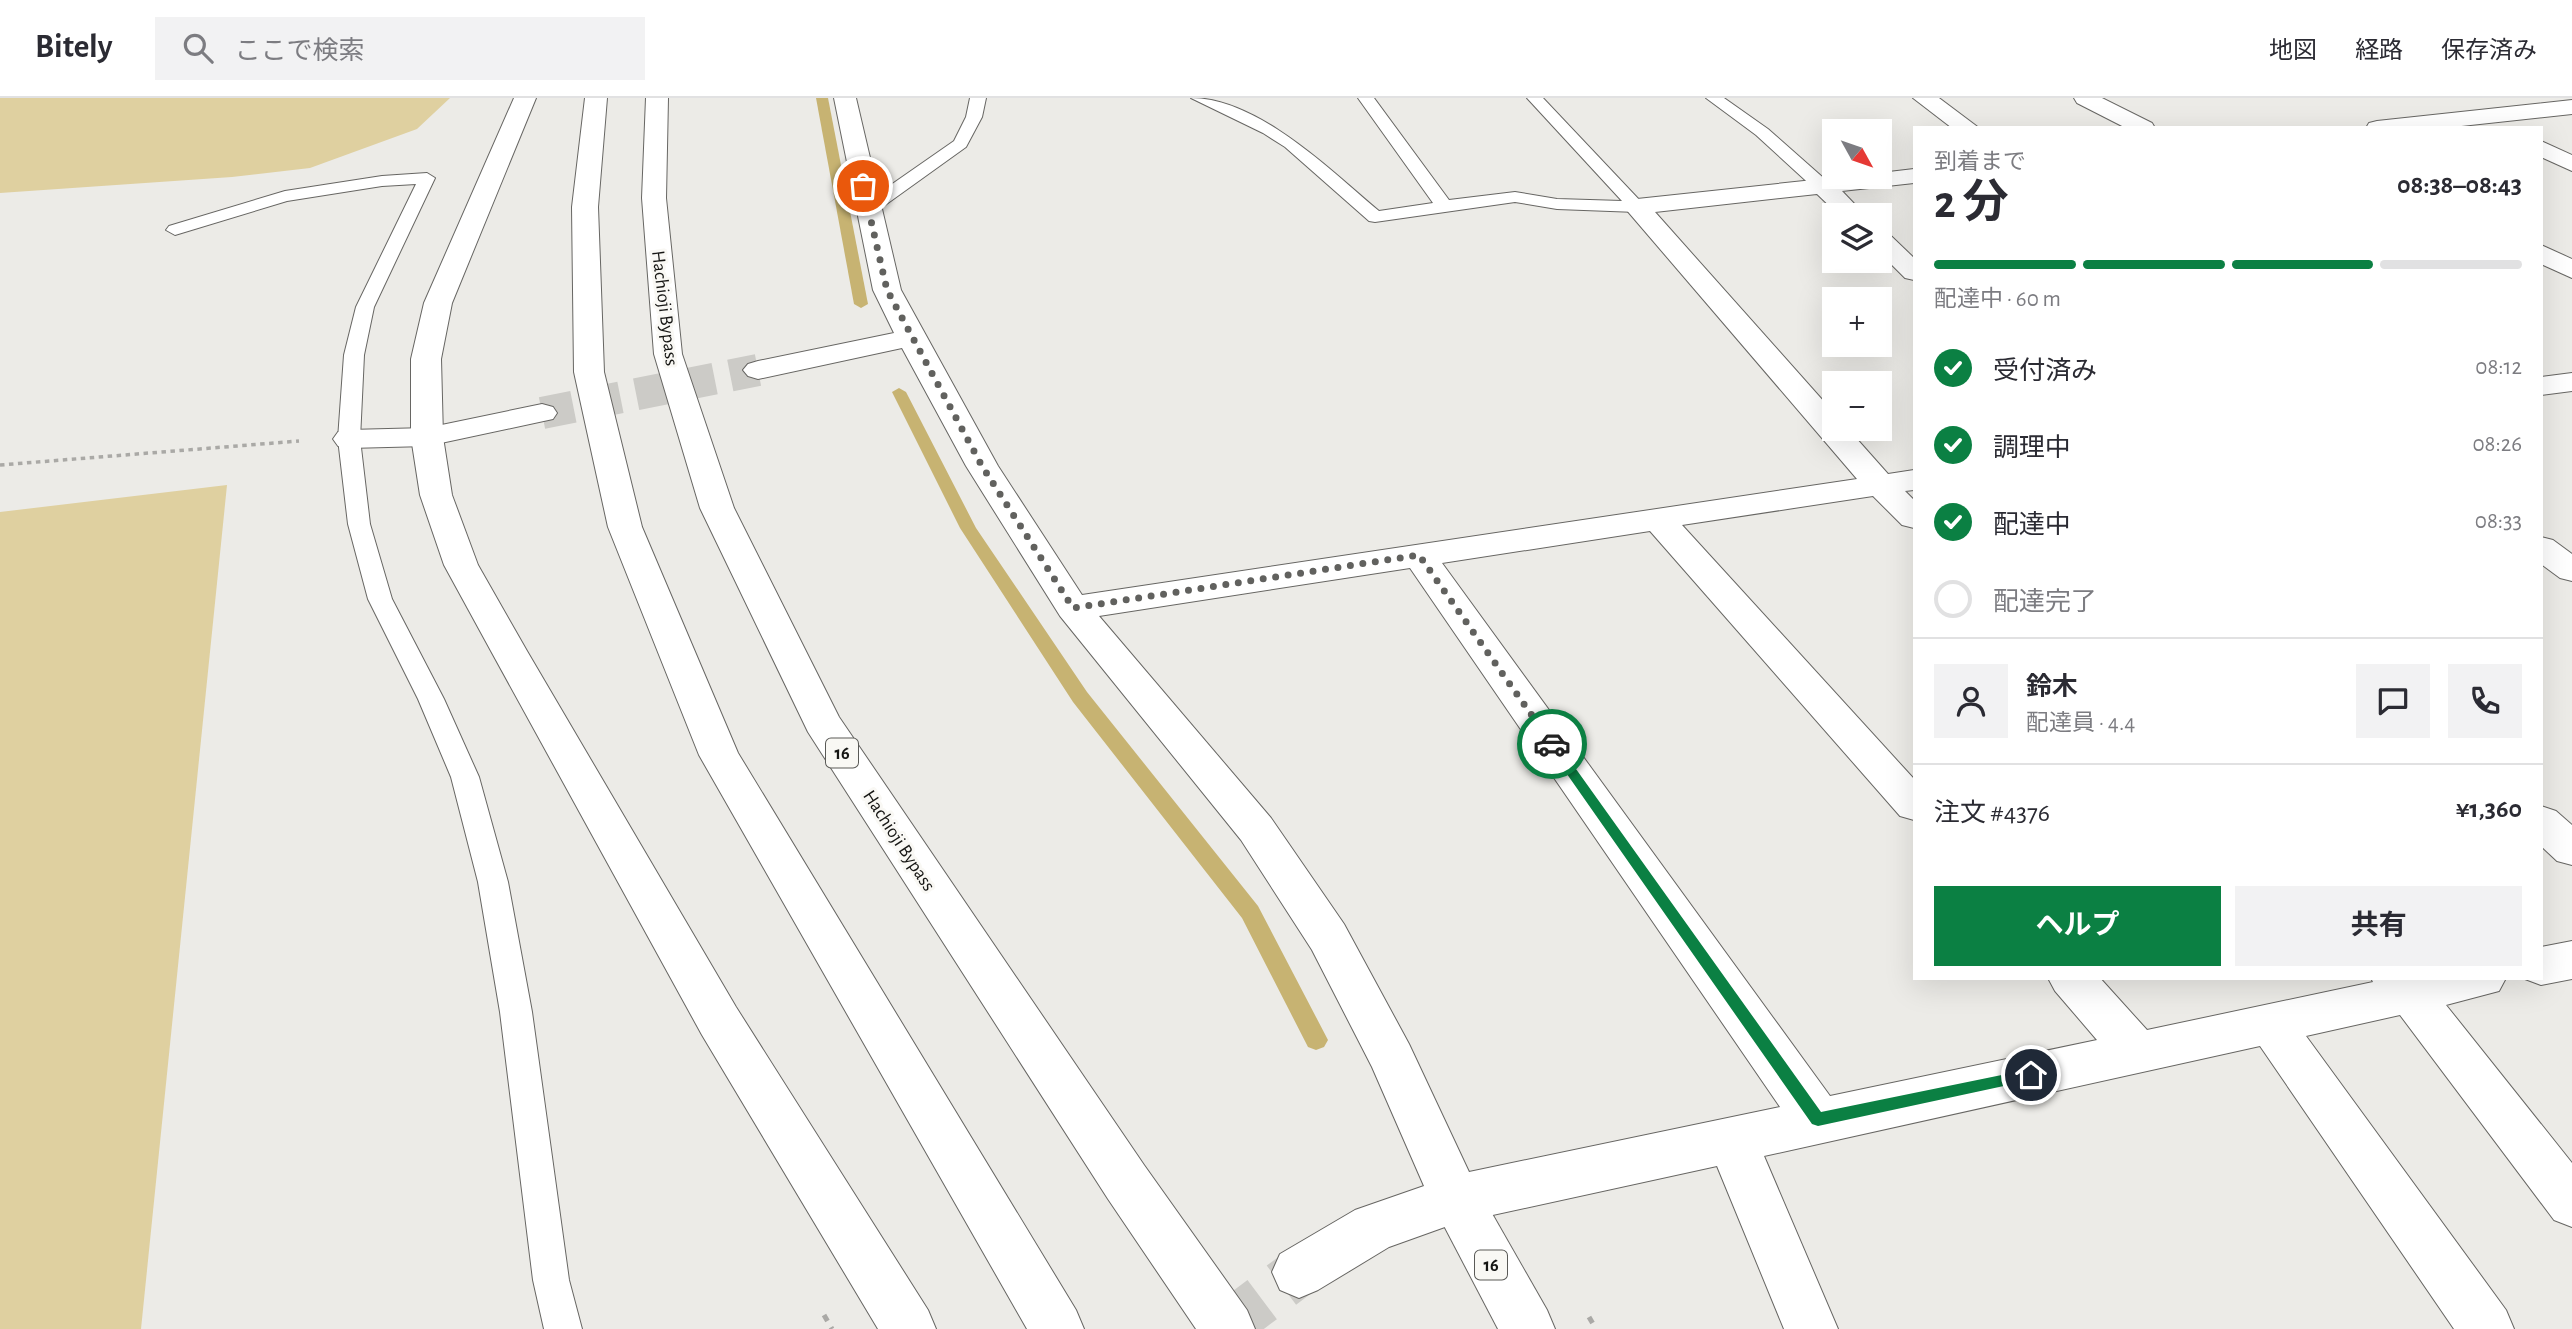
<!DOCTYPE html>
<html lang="ja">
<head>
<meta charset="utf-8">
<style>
  :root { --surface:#fff; --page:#f2f2f3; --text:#2b2b33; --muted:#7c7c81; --line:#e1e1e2; --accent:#0b8043 }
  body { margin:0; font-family:"Alegreya Sans","Noto Sans JP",sans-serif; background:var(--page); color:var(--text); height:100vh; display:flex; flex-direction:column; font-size:26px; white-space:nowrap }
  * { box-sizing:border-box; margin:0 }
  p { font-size:23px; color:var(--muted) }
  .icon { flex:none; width:38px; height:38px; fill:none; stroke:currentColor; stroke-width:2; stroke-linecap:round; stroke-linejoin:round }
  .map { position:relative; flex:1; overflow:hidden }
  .sheet { position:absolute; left:1913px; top:28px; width:630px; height:854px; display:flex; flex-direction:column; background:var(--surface); border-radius:0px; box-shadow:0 7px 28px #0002 }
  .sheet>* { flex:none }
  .needle { width:46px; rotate:130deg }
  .buttons { position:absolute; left:1822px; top:21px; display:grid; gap:14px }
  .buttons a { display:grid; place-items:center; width:70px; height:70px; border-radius:0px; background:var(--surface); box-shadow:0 7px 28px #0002; font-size:35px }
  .pin { position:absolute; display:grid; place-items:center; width:60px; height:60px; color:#fff; margin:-30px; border:4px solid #fff; border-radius:50%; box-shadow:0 2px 7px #0007 }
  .courier { position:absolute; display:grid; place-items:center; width:70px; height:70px; margin:-35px; border:5px solid #0b8043; border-radius:50%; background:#fff; color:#222; box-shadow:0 2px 9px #0007 }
  .head em { font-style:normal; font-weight:700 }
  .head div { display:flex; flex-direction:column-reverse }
  .head { display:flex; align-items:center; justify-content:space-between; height:119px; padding:0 21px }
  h1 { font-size:46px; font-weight:700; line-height:52px }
  .bar { display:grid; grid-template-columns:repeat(4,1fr); gap:10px 7px; align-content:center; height:84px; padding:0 21px }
  .bar i { height:9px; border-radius:5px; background:var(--line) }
  .bar .current { background:var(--accent) }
  .bar p { grid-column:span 4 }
  .line { display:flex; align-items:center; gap:18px; padding:0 21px; border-top:2px solid var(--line) }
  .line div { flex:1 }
  .round { display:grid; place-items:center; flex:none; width:74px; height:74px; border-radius:0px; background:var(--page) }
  ol { padding:0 21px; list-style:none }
  li { display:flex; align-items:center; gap:21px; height:77px }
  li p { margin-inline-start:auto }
  li .icon { padding:7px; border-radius:50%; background:var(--accent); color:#fff; stroke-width:4 }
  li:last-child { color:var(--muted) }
  li i { width:38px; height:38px; border:4px solid var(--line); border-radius:50% }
  .primary-button { display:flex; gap:14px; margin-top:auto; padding:14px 21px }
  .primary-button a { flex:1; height:80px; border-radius:0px; background:var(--accent); color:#fff; font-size:28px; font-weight:700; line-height:80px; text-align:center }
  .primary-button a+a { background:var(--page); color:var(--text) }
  header { display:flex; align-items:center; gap:42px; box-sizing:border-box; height:98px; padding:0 35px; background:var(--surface); border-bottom:2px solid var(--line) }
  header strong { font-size:33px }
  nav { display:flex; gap:38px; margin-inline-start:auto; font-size:24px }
  .search { width:490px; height:63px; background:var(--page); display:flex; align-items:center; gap:18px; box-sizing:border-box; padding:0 24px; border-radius:0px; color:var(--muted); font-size:26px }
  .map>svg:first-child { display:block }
  .green { fill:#dfd0a0 }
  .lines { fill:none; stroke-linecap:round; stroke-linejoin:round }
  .stream { fill:#c7b372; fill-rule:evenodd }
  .minor-tunnel-far1 { stroke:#cccbc7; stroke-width:32; stroke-dasharray:32 16; stroke-linecap:butt }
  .minor-tunnel { stroke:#cccbc7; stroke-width:49; stroke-dasharray:49 24; stroke-linecap:butt }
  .service-casing { stroke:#676663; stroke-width:2 }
  .minor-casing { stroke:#676663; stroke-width:2 }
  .trunk-casing { stroke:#676663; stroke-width:2 }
  .path-far1 { stroke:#aaa9a6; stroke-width:3.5; stroke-dasharray:4.5 4.5; stroke-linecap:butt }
  .path { stroke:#aaa9a6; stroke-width:5; stroke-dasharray:7 7; stroke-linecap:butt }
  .service { fill:#fff; fill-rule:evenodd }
  .minor { fill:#fff; fill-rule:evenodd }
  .trunk { fill:#fff; fill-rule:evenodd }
  .route { fill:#0b8043 }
  .done { stroke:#61615e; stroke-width:7; stroke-dasharray:0 12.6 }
  .labels { text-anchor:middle; stroke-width:6; stroke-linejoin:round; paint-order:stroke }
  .shield { fill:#f9f8f4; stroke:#5a5a57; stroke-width:2 }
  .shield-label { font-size:18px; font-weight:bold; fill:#161614 }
  .street-label { font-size:19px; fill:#161614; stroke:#f9f8f4 }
</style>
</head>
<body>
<header>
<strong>Bitely</strong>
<div class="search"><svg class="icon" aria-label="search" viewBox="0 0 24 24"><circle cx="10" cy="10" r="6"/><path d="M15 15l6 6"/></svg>ここで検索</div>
<nav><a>地図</a><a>経路</a><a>保存済み</a></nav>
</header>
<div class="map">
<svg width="2572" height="1231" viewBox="0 0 2572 1231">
  <rect width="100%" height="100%" fill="#ecebe7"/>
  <!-- green -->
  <g class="green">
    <path d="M0,0h450l-33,31 -107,39 -78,9 -232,16z"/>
    <path d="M227,387l-86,844h-141v-817z"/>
  </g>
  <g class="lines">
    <!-- stream -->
    <g class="stream">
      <path d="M816,0h12l40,206 -7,4 -7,-4z"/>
      <path d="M899,290l7,4 70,136 111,164 171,214 70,134 -4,7 -8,3 -8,-3 -66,-129 -169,-216 -113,-174 -68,-136z"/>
    </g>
    <!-- minor-tunnel-far1 -->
    <path class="minor-tunnel-far1" d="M542,315l216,-43"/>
    <!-- minor-tunnel -->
    <path class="minor-tunnel" d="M1223,1231l76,-57"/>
    <defs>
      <g id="service">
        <path d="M970,0h16l-4,19 -16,30 -92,66h-12l-3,-4 3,-4 92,-64 12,-24z"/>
        <path d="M1191,0c67,0 139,72 188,113l54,-8 -75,-105h16l75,102 66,-8 42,7 65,2 -95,-103h16l103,109 -9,5 -80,-3 -42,-7 -140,20 -6,-1 -84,-74 -22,-14z"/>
        <path d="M1706,0h18l44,31 60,53 2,4 -2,4h-12l-60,-55z"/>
        <path d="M427,75l8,5 -61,129 -10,48 -4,84 10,85 22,75 52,100 35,78 29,105 24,130 37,268 13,49h-38l-11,-49 -33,-268 -22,-130 -27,-105 -33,-78 -50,-100 -20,-75 -10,-85 6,-84 12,-48 60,-123 -34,2 -95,15 -112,34 -9,-5 3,-4 116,-35 97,-15z"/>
      </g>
      <g id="minor">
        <path d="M834,0h22l45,192 97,176 84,129 775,-116 -233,-272 4,-5 9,-3 205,-22h38v-4l34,-4v14l-72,8 23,24h-26l-22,-21 -162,18 179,201v16h14l40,45 26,-4v20l-9,1 9,9v28l-12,-3 -29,-29 -191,29 232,254v41l-14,-4 -250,-285 -208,32 388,533 267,-56 -42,-49 -7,-13h52l47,52 226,-48 -2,-4h135l-7,13 -53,14 126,158v64l-18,-7 -154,-205 -94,21 200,274 8,19h-60l-194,-283 -496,110 74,173h-54l-67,-163 -261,57 -67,24 -71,43 -19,8 -19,-8 -8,-18 8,-18 75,-44 69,-24 -52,-119 -60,-117 -71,-110 -181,-224 -94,-150 -64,-118 -144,31 -10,-3 -5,-6 5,-6 10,-3 136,-28 -21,-43zM1410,470l370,539 -311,65 -60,-128 -65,-120 -73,-106 -172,-202z"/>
        <path d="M1913,0h26l40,30h-27z"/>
        <path d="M2074,0h28l50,25 3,5h-29l-49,-25z"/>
        <path d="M2572,2v14l-129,14h-77l3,-5 8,-2z"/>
        <path d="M2541,43l31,14v16l-31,-14z"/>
        <path d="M1880,133l9,3 25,24v22l-9,-2 -25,-25z"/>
        <path d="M2541,147l31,14v19l-31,-14z"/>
        <path d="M2572,275v18l-31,4v-18z"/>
        <path d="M542,306l11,3 4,6 -4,6 -126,27 -78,2 -11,-2 -5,-7 5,-7 11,-2 78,-2z"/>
        <path d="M2541,439l12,3 19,14v27l-12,-3 -19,-14z"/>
        <path d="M2541,708l15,5 16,14v40l-15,-4 -16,-15z"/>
        <path d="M2572,843v38l-31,6 -16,-6 16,-1v-31z"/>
      </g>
      <g id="trunk">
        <path d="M514,0h22l-84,205 -11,56 2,78 9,58 26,70 49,86 209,356 192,303 8,19h-58l-176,-294 -211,-384 -47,-86 -24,-70 -9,-58v-78l13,-56z"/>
        <path d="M585,0h22l-9,109 6,165 38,155 96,226 338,557 8,19h-57l-328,-574 -91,-228 -34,-155 -2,-165z"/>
        <path d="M646,0h22l-2,100 16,156 52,154 105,209 305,448 103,145 8,19h-59l-88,-130 -300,-467 -108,-224 -46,-154 -12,-156z"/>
        <path d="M1456,1077l18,7 73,128 8,19h-57l-68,-130 8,-17z"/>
      </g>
    </defs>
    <!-- service casing -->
    <use href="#service" class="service-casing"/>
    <!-- minor casing -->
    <use href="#minor" class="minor-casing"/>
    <!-- trunk casing -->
    <use href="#trunk" class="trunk-casing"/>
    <!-- path-far1 -->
    <path class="path-far1" d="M0,367l299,-24"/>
    <!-- path -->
    <g class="path">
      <path d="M824,1217l8,14"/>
      <path d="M1589,1219l7,12"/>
    </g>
    <!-- service -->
    <use href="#service" class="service"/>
    <!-- minor -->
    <use href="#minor" class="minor"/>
    <!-- trunk -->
    <use href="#trunk" class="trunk"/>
  </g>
  <!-- route -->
  <path class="route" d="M1552,642l4,1 265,371 210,-43 7,6 -2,4 -218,47 -6,-2 -264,-377 -2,-3z"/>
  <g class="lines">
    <!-- done -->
    <path class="done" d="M863,88l24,104 95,176 91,142 346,-53 133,189"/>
  </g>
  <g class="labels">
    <!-- shield labels -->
    <g class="shield">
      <rect x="826" y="640.5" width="32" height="29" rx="5"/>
      <rect x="1475" y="1152.5" width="32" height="29" rx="5"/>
    </g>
    <g class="shield-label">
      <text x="842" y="661">16</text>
      <text x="1491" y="1173">16</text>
    </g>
    <!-- street labels -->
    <g class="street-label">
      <text transform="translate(666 210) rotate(83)" y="7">Hachioji Bypass</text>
      <text transform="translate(900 742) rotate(57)" y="7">Hachioji Bypass</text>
    </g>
  </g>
</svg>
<div class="buttons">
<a><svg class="needle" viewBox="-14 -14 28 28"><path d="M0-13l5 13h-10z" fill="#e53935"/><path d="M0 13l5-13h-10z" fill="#7c7c81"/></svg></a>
<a><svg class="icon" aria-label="layers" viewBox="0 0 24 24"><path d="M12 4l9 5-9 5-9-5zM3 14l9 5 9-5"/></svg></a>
<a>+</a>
<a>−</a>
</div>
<div class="pin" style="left:863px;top:88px;background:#ea580c"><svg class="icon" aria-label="bag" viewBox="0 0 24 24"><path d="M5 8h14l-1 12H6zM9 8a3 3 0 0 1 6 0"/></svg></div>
<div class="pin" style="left:2031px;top:977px;background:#1f2937"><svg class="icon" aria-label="home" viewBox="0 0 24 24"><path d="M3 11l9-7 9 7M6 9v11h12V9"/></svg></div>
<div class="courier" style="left:1552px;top:646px"><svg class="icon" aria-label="car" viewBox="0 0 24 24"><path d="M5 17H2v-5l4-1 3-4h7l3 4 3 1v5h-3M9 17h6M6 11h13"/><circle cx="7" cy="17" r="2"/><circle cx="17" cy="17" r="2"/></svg></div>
<section class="sheet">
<div class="head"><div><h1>2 分</h1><p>到着まで</p></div><em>08:38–08:43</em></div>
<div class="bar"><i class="current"></i><i class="current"></i><i class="current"></i><i></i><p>配達中 · 60 m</p></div>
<ol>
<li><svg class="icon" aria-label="check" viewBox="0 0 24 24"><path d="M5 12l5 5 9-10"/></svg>受付済み<p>08:12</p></li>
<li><svg class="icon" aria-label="check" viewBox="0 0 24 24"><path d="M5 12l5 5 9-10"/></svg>調理中<p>08:26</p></li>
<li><svg class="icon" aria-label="check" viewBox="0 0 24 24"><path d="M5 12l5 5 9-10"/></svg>配達中<p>08:33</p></li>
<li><i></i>配達完了</li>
</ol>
<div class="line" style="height:126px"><a class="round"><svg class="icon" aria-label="person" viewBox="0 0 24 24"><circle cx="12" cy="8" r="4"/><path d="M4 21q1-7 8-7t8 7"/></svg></a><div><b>鈴木</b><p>配達員 · 4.4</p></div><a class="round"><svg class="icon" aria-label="chat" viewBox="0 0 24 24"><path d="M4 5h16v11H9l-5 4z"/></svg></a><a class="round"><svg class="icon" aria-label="phone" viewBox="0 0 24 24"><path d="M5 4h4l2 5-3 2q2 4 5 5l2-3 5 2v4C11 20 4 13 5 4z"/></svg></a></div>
<div class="line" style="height:91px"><div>注文 #4376</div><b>¥1,360</b></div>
<div class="primary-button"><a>ヘルプ</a><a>共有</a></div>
</section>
</div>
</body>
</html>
